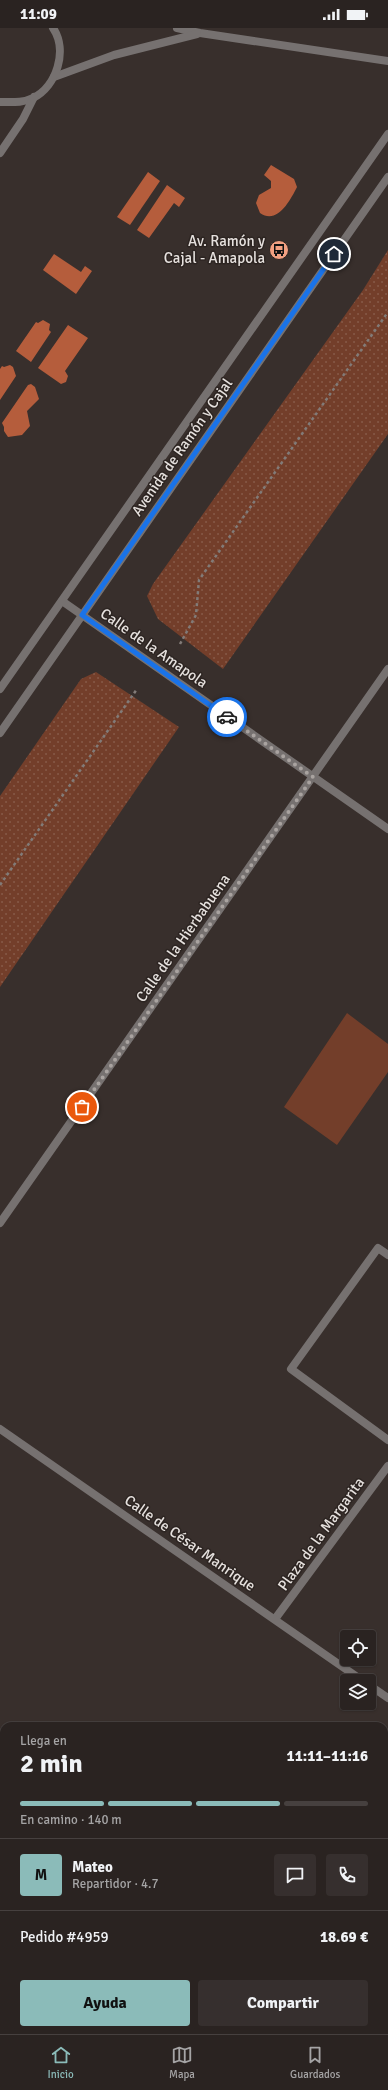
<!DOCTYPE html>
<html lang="es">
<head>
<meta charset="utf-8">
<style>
  :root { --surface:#2a2321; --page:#362f2e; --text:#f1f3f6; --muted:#a5a4a5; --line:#46403f; --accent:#8bbbb9 }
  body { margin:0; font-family:Signika,sans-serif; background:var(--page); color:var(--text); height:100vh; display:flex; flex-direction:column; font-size:15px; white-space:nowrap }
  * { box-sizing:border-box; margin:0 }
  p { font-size:13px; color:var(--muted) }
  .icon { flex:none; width:22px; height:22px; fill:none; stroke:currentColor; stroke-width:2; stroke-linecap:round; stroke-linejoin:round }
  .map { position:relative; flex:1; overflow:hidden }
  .drawer { position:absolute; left:0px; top:1694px; width:388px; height:312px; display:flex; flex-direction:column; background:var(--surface); border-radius:12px 12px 0 0; box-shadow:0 1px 3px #0004,0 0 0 1px var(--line) }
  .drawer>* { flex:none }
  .tools { position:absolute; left:340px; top:1602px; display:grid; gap:8px }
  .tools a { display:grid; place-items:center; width:36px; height:36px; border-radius:4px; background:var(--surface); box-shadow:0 1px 3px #0004,0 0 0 1px var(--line); font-size:20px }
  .pin { position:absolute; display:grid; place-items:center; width:34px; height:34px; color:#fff; margin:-17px; border:2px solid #fff; border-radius:50%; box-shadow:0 1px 4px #0007 }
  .courier { position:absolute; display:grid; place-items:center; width:40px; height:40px; margin:-20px; border:3px solid #1a73e8; border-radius:50%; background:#fff; color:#222; box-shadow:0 1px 5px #0007 }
  .head em { font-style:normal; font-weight:800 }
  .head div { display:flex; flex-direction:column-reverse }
  .head { display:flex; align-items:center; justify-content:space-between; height:68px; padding:0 20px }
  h1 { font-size:26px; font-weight:800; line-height:30px }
  .bar { display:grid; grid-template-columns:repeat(4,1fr); gap:6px 4px; align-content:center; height:48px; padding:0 20px }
  .bar i { height:5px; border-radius:3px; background:var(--line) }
  .bar .on { background:var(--accent) }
  .bar p { grid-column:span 4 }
  .line { display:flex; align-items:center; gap:10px; padding:0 20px; border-top:1px solid var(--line) }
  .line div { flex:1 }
  .round { display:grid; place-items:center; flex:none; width:42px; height:42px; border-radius:4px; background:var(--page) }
  .cta { display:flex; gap:8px; margin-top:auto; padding:8px 20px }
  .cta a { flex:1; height:46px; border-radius:4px; background:var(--accent); color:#111; font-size:16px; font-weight:800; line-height:46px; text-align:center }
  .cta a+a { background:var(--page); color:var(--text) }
  .status { display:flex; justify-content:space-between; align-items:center; height:28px; padding:0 20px; background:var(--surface); direction:ltr }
  .status svg { height:11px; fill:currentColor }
  .dock { display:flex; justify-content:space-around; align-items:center; height:56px; border-top:1px solid var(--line); background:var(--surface); font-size:11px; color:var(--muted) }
  .dock a { display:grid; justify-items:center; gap:2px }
  .dock .on { color:var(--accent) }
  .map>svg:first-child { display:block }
  .grass { fill:#733e2a }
  .park { fill:url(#park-dots) }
  .water { fill:#b55d3c }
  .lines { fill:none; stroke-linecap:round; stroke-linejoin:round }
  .path { stroke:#827b78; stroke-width:2.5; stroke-dasharray:3 3; stroke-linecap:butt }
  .minor { stroke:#767170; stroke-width:8 }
  .tertiary { stroke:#767170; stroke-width:8 }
  .done { stroke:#a9a3a0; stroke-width:4; stroke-dasharray:0 7.2 }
  .route { stroke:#1a73e8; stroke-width:5 }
  .labels { text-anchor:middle; stroke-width:3; stroke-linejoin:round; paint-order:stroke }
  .poi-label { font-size:15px; fill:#e6e1de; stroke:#2d2522; text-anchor:end }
  .street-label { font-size:15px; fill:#e6e1de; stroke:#2d2522 }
</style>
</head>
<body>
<div class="status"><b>11:09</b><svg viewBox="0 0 49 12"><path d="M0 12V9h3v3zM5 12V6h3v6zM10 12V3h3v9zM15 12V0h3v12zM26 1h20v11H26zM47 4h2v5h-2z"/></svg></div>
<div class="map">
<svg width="388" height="2006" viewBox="0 0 388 2006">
  <defs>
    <pattern id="park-dots" width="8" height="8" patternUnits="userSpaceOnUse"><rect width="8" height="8" fill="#733e2a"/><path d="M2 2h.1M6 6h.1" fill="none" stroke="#875a48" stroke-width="1.8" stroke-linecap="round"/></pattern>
  </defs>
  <rect width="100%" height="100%" fill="#382f2c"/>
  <!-- grass -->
  <path class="grass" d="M347,985l41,31v28l-51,73 -53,-38z"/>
  <!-- park -->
  <g class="park">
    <path d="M388,222v184l-165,235 -65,-50 -11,-23 6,-12 210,-294z"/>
    <path d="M96,644l83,55 -179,260v-191l81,-117z"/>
  </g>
  <!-- water -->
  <g class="water">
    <path d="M271,137l23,14 3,8c-7,14 -20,38 -37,26l-4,-10 3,-8 12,-7v-7l-7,-6z"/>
    <path d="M148,144l12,9 -30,44 -13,-8z"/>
    <path d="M167,157l18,13 -6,9 -5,-4 -25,35 -12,-8z"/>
    <path d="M54,226l27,18 4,-6 7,5 -16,23 -33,-24z"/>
    <path d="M43,292l7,4 -1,6 2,2 -20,30 -15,-11 20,-29 2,1z"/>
    <path d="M68,297l20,13 -23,33 3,5 -2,6 -5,2 -23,-16z"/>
    <path d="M10,337l3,2 3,9 -16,24v-31l2,-3 2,1z"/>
    <path d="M31,356l4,3 4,12 -12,12 3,15 -8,9 -14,2 -4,-6v-4l-2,-4 26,-38z"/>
  </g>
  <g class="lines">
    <!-- path -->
    <g class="path">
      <path d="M180,616l16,-29 3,-35 189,-268"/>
      <path d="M0,857l137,-196"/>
    </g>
    <!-- minor -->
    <g class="minor">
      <path d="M177,0l23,5 188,28"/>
      <path d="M54,49l60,-22 83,-21"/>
      <path d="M0,74c12,0 23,1 33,-4 24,-12 35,-48 20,-70"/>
      <path d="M0,125l23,-34 11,-22"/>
      <path d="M62,573l326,228"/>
      <path d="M0,1195l388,-554"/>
      <path d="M388,1227l-10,-7 -87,121 97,71"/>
      <path d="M275,1591l113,-153"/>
      <path d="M0,1933l4,4"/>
      <path d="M75,2002l4,4"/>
    </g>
    <!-- tertiary -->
    <g class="tertiary">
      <path d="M0,661l388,-555"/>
      <path d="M0,705l388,-556"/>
      <path d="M0,1401l363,252"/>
      <path d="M369,1657l19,13"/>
    </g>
  </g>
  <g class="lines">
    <!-- done -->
    <path class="done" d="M82,1079l231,-330 -86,-60"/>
    <!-- route -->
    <path class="route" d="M227,689l-145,-102 252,-361"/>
  </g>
  <!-- icons -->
  <defs>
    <symbol id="bus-disc" viewBox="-11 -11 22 22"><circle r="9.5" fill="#f2a081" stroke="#2d2522"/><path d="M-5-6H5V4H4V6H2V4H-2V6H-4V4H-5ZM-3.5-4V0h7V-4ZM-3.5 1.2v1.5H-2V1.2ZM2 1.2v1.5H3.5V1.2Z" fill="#111"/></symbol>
  </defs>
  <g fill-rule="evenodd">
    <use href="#bus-disc" x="268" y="211" width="22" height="22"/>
  </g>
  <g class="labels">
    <!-- poi labels -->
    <g class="poi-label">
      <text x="265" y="218">Av. Ramón y<tspan x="265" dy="17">Cajal - Amapola</tspan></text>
    </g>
    <!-- street labels -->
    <g class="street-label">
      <text transform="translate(182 419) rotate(-55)" y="5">Avenida de Ramón y Cajal</text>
      <text transform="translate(154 620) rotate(35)" y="5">Calle de la Amapola</text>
      <text transform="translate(183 910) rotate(-55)" y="5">Calle de la Hierbabuena</text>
      <text transform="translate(321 1506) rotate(-54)" y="5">Plaza de la Margarita</text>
      <text transform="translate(190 1515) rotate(35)" y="5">Calle de César Manrique</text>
    </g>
  </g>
</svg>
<div class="tools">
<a><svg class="icon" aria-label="locate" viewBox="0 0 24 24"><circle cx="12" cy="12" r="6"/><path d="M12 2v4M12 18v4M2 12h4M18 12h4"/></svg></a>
<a><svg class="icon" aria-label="layers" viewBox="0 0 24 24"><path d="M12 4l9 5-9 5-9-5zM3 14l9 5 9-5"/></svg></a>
</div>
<div class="pin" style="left:82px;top:1079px;background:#ea580c"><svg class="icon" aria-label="bag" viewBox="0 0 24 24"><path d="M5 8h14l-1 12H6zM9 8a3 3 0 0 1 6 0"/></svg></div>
<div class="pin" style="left:334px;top:226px;background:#1f2937"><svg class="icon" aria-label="home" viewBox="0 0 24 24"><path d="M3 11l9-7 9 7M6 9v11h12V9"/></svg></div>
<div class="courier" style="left:227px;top:689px"><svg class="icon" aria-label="car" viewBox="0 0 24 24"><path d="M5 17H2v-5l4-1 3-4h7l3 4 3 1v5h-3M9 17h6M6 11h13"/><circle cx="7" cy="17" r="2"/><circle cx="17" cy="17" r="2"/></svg></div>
<section class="drawer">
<div class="head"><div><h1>2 min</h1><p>Llega en</p></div><em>11:11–11:16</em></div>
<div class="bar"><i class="on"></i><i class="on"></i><i class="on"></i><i></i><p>En camino · 140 m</p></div>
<div class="line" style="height:72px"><b class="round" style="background:var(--accent);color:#111">M</b><div><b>Mateo</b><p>Repartidor · 4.7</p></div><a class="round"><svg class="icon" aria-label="chat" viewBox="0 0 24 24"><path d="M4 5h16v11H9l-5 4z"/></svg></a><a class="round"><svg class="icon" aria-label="phone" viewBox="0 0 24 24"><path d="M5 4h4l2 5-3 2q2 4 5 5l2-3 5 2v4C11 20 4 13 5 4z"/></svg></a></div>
<div class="line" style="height:52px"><div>Pedido #4959</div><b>18.69 €</b></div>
<div class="cta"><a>Ayuda</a><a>Compartir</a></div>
</section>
</div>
<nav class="dock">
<a class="on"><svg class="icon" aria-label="home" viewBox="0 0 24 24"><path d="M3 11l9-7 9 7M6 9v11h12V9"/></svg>Inicio</a>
<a><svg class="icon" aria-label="map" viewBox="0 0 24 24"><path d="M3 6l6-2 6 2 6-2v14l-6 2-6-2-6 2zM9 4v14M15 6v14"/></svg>Mapa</a>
<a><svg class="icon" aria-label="saved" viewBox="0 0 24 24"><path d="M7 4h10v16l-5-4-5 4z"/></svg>Guardados</a>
</nav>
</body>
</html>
